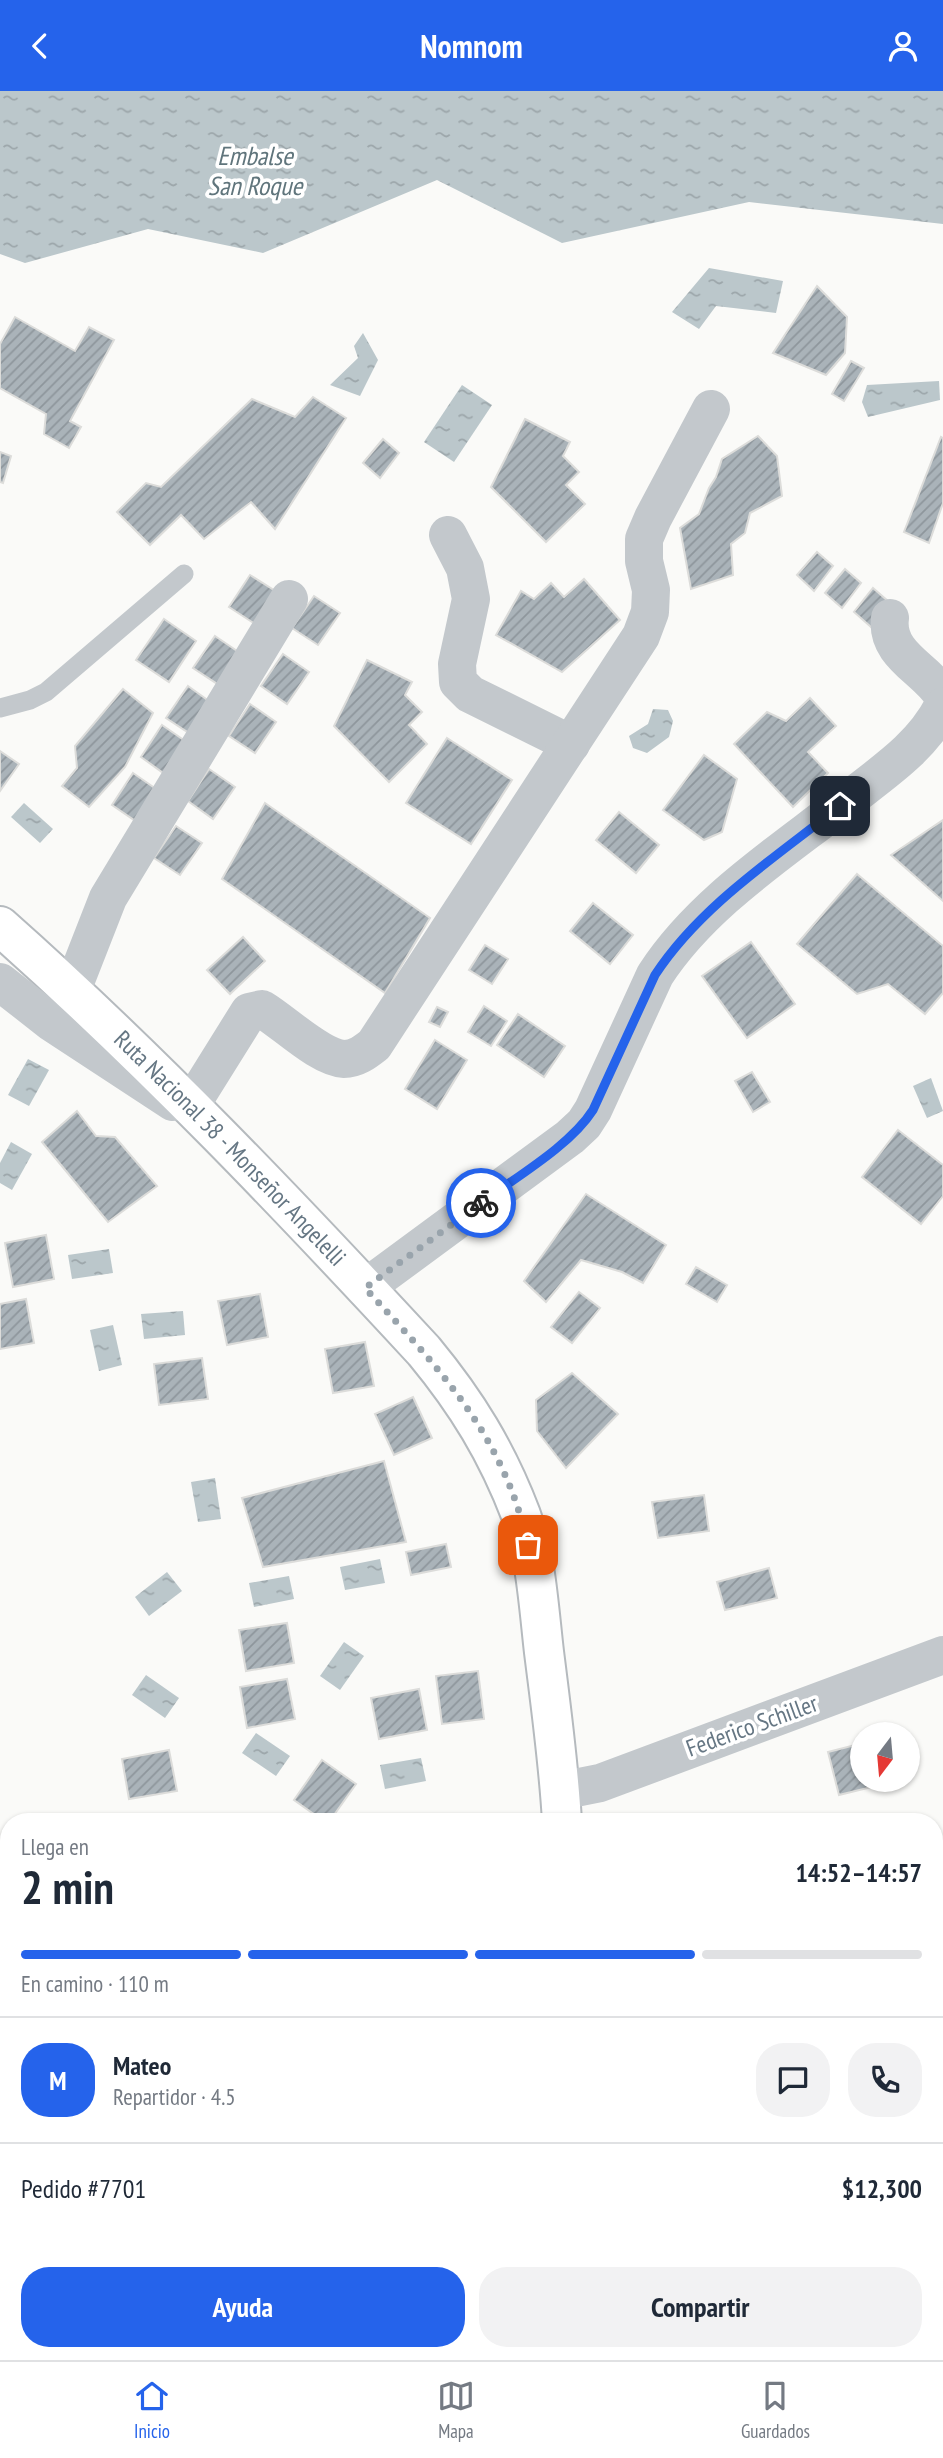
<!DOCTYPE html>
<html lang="es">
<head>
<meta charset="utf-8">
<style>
  :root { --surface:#fff; --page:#f2f2f3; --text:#1f2937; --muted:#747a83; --line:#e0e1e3; --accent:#2563eb }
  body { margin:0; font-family:"PT Sans Narrow",sans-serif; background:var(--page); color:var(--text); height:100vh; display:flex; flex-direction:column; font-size:26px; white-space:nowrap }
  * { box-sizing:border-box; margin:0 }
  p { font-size:23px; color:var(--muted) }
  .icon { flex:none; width:38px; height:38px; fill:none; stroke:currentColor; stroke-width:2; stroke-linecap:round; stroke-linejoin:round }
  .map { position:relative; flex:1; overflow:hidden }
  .details { position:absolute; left:0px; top:1722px; width:943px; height:548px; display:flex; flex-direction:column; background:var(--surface); border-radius:28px 28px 0 0; box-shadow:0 2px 5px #0004 }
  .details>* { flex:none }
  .needle { width:46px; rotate:196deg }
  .fabs { position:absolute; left:850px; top:1631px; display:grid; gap:14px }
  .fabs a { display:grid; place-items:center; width:70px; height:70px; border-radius:50%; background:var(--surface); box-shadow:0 2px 5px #0004; font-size:35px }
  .pin { position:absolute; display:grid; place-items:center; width:60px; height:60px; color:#fff; margin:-30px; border-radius:14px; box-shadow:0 4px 10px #0006 }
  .courier { position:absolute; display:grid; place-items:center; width:70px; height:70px; margin:-35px; border:5px solid #2563eb; border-radius:50%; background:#fff; color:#222; box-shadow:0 2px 9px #0007 }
  .summary em { font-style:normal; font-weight:800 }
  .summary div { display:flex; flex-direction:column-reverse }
  .summary { display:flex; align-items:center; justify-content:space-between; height:119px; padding:0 21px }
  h1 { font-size:46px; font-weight:800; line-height:52px }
  .bar { display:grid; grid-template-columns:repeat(4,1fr); gap:10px 7px; align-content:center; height:84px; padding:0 21px }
  .bar i { height:9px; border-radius:5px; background:var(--line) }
  .bar .on { background:var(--accent) }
  .bar p { grid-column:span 4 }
  .line { display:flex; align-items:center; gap:18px; padding:0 21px; border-top:2px solid var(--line) }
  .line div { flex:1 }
  .round { display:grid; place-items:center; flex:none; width:74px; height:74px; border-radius:28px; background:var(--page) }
  .button { display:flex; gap:14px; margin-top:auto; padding:14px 21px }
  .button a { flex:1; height:80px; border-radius:28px; background:var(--accent); color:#fff; font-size:28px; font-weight:800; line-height:80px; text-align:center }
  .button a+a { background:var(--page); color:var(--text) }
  header { display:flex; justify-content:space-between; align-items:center; height:91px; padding:0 21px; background:var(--accent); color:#fff; font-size:32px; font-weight:800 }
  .menu { display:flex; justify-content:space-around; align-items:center; height:98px; border-top:2px solid var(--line); background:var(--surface); font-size:19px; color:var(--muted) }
  .menu a { display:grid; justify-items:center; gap:4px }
  .menu .on { color:var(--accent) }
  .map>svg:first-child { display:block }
  .water { fill:url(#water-ripples) }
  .building { fill:url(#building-hatch); stroke:#dcdcda; stroke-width:2 }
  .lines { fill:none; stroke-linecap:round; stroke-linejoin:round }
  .primary-casing { stroke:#b5babe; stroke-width:42 }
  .lane { stroke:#c3c8cc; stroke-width:19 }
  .street { stroke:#c3c8cc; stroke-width:38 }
  .primary { stroke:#fff; stroke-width:38 }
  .done { stroke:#99a4ac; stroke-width:7; stroke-dasharray:0 12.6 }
  .route { stroke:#2563eb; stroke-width:9 }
  .labels { text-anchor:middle; stroke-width:7; stroke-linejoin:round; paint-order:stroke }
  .street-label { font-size:24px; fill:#657683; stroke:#fff }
  .water-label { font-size:26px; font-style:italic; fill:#60757c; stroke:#fff }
</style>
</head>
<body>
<header><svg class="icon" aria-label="back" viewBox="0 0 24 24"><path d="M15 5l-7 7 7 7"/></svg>Nomnom<svg class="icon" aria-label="person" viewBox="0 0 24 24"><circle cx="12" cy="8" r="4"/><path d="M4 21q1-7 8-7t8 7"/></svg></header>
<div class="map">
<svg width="943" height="2269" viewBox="0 0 943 2269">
  <defs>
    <pattern id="water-ripples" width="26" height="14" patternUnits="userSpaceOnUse" patternTransform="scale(1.75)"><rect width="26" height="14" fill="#bbc7cb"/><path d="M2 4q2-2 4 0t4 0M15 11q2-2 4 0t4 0" fill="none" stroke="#9ca6aa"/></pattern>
    <pattern id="building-hatch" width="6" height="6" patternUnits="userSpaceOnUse" patternTransform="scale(1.75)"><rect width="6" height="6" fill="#aab3b9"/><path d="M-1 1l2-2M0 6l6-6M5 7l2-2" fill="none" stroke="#8e969c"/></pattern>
  </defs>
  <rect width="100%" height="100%" fill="#fafaf8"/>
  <!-- water -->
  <g class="water">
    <path d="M0,0h943v133l-194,-22 -187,41 -125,-63 -174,73 -115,-24 -123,34 -25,-9z"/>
    <path d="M709,177l74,13 -7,32 -60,-7 -17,23 -27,-17z"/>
    <path d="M363,242l15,27 -18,36 -30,-11 28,-27 -4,-12z"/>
    <path d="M939,290l1,19 -72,17 -6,-15 5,-17z"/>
    <path d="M462,294l30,20 -38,57 -30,-20z"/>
    <path d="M653,618l15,1 5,11 -4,16 -22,16 -14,-5 -4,-12 19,-12z"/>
    <path d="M24,712l29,26 -13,14 -29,-26z"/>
    <path d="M28,968l21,11 -20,36 -21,-11z"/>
    <path d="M931,987l12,33 -16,7 -14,-32z"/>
    <path d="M11,1051l21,12 -20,36 -12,-7v-20z"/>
    <path d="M109,1158l4,24 -41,6 -4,-24z"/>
    <path d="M183,1220l2,24 -41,4 -3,-25z"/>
    <path d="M113,1234l9,40 -23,6 -9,-41z"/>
    <path d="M215,1387l6,41 -23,3 -7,-40z"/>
    <path d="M380,1468l5,24 -40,7 -5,-23z"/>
    <path d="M167,1481l15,19 -33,25 -14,-19z"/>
    <path d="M289,1485l5,23 -40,8 -5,-24z"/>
    <path d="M344,1551l20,14 -24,34 -20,-14z"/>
    <path d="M146,1584l33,23 -14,20 -33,-23z"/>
    <path d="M256,1642l34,23 -14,20 -34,-23z"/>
    <path d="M421,1667l5,23 -41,8 -5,-24z"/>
    <path d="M778,2261h69l3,4 -3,4 -28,-2 -2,2h-42z"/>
  </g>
  <!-- building -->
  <g class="building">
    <path d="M817,195l30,31 -2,36 -19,22 -53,-22z"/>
    <path d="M15,226l60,34 14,-24 25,13 -44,81 11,6 -12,21 -25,-14 2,-20 -46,-26v-44z"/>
    <path d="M851,270l13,7 -20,33 -12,-7z"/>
    <path d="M313,306l33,21 -71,111 -24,-27 -47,37 -23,-24 -31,30 -33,-33 29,-29 15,4 91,-88 43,18z"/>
    <path d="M525,328l45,23 -7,14 16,16 -13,13 19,19 -39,38 -55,-55z"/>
    <path d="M758,345l19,20 5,40 -32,17 -5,20 -14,11 2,31 -42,14 -11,-61 19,-14 10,-26 7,-11 6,-18z"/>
    <path d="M941,346l2,1v65l-14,40 -25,-11z"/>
    <path d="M383,348l16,14 -19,25 -17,-15z"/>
    <path d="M0,361l11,4 -8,27 -3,-1z"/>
    <path d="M817,461l16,14 -19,25 -17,-16z"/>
    <path d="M845,478l16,14 -19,25 -17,-15z"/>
    <path d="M250,484l27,17 -22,32 -26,-17z"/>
    <path d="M584,488l36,41 -58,52 -66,-37 25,-44 13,8 17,-16 13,14z"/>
    <path d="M873,497l16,14 -18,25 -17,-15z"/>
    <path d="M314,505l26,17 -22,32 -26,-17z"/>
    <path d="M164,528l32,22 -27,41 -33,-22z"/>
    <path d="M215,545l25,17 -21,32 -26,-17z"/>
    <path d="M283,563l26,18 -22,32 -26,-18z"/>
    <path d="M367,569l45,22 -7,13 17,17 -13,13 18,19 -38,38 -55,-56z"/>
    <path d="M188,595l25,18 -21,31 -26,-17z"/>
    <path d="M123,598l30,24 -28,54 -36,40 -27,-21 15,-18 -2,-22z"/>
    <path d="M810,607l26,28 -28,26 20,21 -35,34 -59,-63 33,-32 19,9z"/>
    <path d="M250,613l26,18 -21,31 -26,-17z"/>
    <path d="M162,634l26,18 -22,32 -25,-18z"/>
    <path d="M447,647l65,42 -41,64 -65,-41z"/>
    <path d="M0,660l19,13 -19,27z"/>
    <path d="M704,664l33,24 -15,53 -18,8 -41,-30z"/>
    <path d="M209,678l26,18 -22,32 -25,-18z"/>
    <path d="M133,682l26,18 -22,31 -25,-17z"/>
    <path d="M265,712l165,115 -45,75 -163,-114z"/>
    <path d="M619,721l40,33 -23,28 -40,-33z"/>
    <path d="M943,729v81l-52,-46z"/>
    <path d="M176,735l26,17 -22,32 -26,-17z"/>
    <path d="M857,783l86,72v47l-18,21 -37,-30 -31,10 -60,-50z"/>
    <path d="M593,812l40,32 -23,29 -40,-33z"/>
    <path d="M243,846l22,24 -35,33 -23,-24z"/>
    <path d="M751,851l44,62 -48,34 -45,-62z"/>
    <path d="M485,854l23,14 -16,25 -23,-14z"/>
    <path d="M484,915l23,15 -16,25 -23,-14z"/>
    <path d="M437,916l11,5 -8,15 -11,-5z"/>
    <path d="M518,923l47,32 -21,31 -47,-32z"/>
    <path d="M435,949l32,20 -30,49 -32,-20z"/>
    <path d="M752,981l18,30 -17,10 -18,-31z"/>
    <path d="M77,1020l19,25 19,1 42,49 -49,36 -66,-80z"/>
    <path d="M898,1039l45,35v31l-22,28 -59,-47z"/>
    <path d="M586,1103l80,51 -23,38 -21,-11 -41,-12 -35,42 -22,-21z"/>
    <path d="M46,1144l8,44 -41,8 -8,-44z"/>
    <path d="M696,1176l31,18 -10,17 -31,-18z"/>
    <path d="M579,1201l21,16 -28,35 -21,-16z"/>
    <path d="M260,1203l8,43 -41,8 -9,-44z"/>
    <path d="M26,1208l8,44 -34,6v-45z"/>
    <path d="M365,1251l9,44 -41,7 -8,-44z"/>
    <path d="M202,1267l6,41 -49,6 -5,-41z"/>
    <path d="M572,1282l46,41 -52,54 -29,-37 -1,-31z"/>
    <path d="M413,1306l19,41 -38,17 -19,-41z"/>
    <path d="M384,1370l22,81 -143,25 -21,-69z"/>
    <path d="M704,1404l5,36 -51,7 -6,-36z"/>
    <path d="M446,1453l5,23 -40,8 -5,-23z"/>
    <path d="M769,1477l8,30 -52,12 -8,-28z"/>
    <path d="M287,1532l7,40 -48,8 -7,-41z"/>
    <path d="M478,1580l6,48 -42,5 -6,-48z"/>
    <path d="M287,1588l8,40 -48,9 -7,-41z"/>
    <path d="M419,1598l8,41 -48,9 -8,-41z"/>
    <path d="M863,1652v37h37l-61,15 -11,-43z"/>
    <path d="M169,1659l8,41 -48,8 -7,-40z"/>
    <path d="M322,1669l34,24 -27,38h-4l-31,-22z"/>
    <path d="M0,1993l9,2v87l-9,-2z"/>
    <path d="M934,2150h9v112l-17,2 -2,5h-50l1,-8h59z"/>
  </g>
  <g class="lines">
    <defs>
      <g id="primary">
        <path id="s1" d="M0,835c150,133 288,278 424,425 43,52 73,101 97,164 15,41 18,94 23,137 7,56 15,113 18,170"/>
        <path d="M602,2261l1,8"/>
      </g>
    </defs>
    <!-- primary casing -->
    <use href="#primary" class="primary-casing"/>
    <!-- lane -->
    <path class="lane" d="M0,617l30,-8 16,-8 138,-118"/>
    <!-- street -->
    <g class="street">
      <path d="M448,444l17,33 6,31 -14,65 1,18 12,12 101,50"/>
      <path d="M890,527c-5,37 37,51 53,78"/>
      <path d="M0,891l51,40 122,80"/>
      <path d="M72,899l36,-92 181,-299"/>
      <path d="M191,1014l58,-93 13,-3c22,13 58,49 82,50 12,0 21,-7 30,-14l267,-409 9,-24 1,-22 -7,-29v-22l9,-21 58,-109"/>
      <path d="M365,1197l205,-151 14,-13 9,-14 62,-135c48,-74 130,-125 198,-179 35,-27 70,-51 90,-90"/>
      <path d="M560,1700l40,-8 343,-128"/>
    </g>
    <!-- primary -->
    <use href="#primary" class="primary"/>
  </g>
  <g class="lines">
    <!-- done -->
    <path class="done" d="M481,1112l-116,85c73,79 139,147 163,257"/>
    <!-- route -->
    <path class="route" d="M481,1112c35,-26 89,-57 112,-93l62,-135c46,-70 121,-118 185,-169"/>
  </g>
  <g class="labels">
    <!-- street labels -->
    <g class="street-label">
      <text dy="8" stroke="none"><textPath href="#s1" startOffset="320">Ruta Nacional 38 - Monseñor Angelelli</textPath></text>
      <text transform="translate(752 1635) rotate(-20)" y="8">Federico Schiller</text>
    </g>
    <!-- water labels -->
    <g class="water-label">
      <text x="255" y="74">Embalse<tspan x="255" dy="30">San Roque</tspan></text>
    </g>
  </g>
</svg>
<div class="fabs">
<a><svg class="needle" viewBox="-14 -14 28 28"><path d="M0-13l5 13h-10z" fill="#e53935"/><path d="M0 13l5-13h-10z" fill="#747a83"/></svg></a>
</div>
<div class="pin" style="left:528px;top:1454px;background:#ea580c"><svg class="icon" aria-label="bag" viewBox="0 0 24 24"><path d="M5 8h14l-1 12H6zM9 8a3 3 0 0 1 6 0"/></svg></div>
<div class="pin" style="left:840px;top:715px;background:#1f2937"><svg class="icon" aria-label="home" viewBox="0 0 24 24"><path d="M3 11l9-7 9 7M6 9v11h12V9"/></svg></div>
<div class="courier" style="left:481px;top:1112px"><svg class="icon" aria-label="bike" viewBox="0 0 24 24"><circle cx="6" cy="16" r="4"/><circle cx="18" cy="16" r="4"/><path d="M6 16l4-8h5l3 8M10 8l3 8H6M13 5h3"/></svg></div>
<section class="details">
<div class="summary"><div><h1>2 min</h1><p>Llega en</p></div><em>14:52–14:57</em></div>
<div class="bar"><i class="on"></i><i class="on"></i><i class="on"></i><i></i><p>En camino · 110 m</p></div>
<div class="line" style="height:126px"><b class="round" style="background:var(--accent);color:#fff">M</b><div><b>Mateo</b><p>Repartidor · 4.5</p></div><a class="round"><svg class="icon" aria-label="chat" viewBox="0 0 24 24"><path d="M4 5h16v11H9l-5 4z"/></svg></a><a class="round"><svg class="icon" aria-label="phone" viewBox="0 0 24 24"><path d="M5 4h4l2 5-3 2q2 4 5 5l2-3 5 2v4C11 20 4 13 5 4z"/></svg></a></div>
<div class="line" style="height:91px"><div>Pedido #7701</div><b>$12,300</b></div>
<div class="button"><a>Ayuda</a><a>Compartir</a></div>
</section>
</div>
<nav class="menu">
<a class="on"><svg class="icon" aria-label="home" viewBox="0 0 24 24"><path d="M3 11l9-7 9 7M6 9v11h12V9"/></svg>Inicio</a>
<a><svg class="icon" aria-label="map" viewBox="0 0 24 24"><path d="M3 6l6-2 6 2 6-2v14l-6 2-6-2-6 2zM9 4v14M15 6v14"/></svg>Mapa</a>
<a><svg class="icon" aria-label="saved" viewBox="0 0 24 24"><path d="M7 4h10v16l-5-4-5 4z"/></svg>Guardados</a>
</nav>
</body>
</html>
